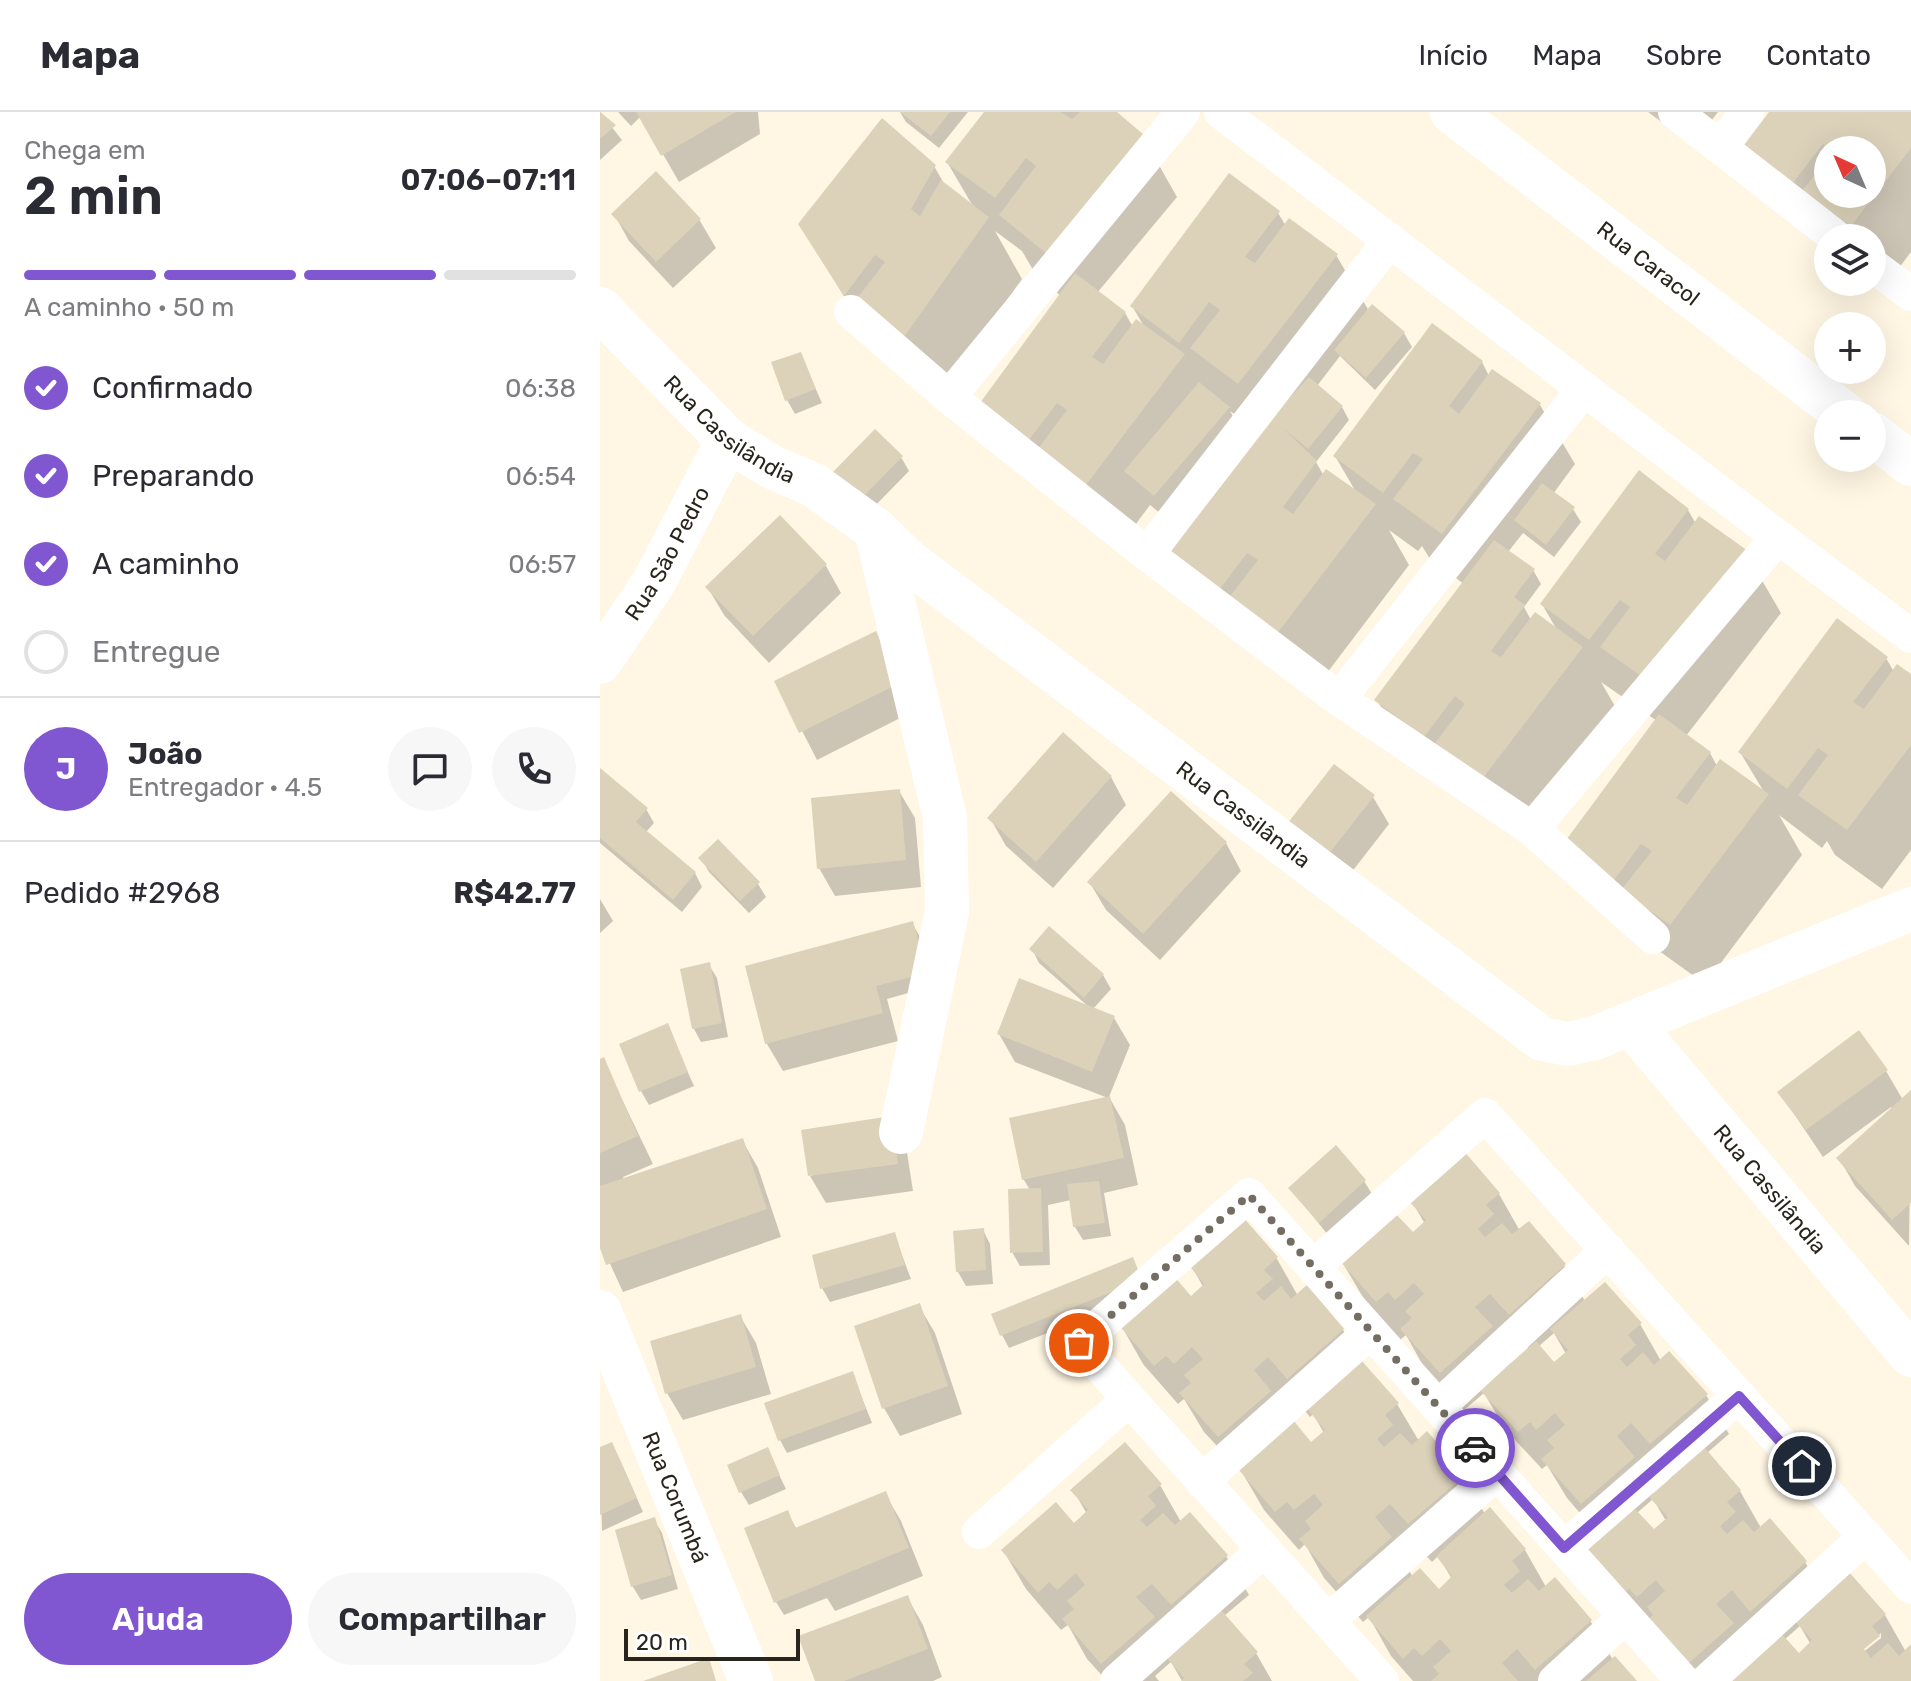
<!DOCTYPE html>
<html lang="pt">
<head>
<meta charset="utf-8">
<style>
  :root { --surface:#fff; --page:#f7f7f7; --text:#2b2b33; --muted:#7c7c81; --line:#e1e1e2; --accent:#8057d0 }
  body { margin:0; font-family:Rubik,sans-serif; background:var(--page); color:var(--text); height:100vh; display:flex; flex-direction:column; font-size:30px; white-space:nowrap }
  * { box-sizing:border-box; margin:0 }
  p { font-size:26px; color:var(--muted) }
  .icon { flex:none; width:44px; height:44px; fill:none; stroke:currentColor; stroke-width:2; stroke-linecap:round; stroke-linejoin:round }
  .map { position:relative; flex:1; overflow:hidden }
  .side { display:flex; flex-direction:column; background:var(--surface); width:600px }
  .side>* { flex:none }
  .needle { width:52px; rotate:316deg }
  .tools { position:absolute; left:1214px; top:24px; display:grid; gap:16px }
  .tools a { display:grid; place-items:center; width:72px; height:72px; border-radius:50%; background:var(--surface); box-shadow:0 8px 32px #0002; font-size:40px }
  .scale { position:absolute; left:24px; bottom:20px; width:176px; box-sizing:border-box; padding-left:8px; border:4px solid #29251c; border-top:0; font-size:22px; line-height:28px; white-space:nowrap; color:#29251c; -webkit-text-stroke:6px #fff; paint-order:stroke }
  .pin { position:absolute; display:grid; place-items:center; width:68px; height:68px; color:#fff; margin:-34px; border:4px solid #fff; border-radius:50%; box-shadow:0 2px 8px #0007 }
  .courier { position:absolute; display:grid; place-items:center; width:80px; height:80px; margin:-40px; border:6px solid #8057d0; border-radius:50%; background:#fff; color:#222; box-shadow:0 2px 10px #0007 }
  .head em { font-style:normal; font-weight:600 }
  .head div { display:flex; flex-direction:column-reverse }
  .head { display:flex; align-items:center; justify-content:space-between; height:136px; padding:0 24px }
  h1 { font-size:52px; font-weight:600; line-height:60px }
  .bar { display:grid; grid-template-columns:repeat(4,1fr); gap:12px 8px; align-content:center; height:96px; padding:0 24px }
  .bar i { height:10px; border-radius:6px; background:var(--line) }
  .bar .active { background:var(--accent) }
  .bar p { grid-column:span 4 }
  .line { display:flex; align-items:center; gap:20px; padding:0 24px; border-top:2px solid var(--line) }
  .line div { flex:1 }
  .round { display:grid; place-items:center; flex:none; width:84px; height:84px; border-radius:42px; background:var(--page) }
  ol { padding:0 24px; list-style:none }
  li { display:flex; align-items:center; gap:24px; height:88px }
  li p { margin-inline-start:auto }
  li .icon { padding:8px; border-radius:50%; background:var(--accent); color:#fff; stroke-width:4 }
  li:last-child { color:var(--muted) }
  li i { width:44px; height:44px; border:4px solid var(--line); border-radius:50% }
  .action { display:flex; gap:16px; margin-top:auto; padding:16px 24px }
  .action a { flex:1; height:92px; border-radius:48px; background:var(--accent); color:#fff; font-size:32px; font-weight:600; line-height:92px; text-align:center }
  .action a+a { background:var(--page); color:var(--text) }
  header { display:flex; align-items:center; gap:48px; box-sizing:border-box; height:112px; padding:0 40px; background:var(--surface); border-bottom:2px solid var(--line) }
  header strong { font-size:38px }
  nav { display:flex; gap:44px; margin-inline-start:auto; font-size:28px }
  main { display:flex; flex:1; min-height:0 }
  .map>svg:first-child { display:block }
  .shadow { fill:#0003; fill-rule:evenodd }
  .building { fill:#dcd2ba }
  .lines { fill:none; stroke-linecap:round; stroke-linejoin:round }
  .lane { stroke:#fff; stroke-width:34 }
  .street { stroke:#fff; stroke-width:44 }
  .secondary { stroke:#fff; stroke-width:44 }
  .done { stroke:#746e62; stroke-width:8; stroke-dasharray:0 14.4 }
  .route { stroke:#8057d0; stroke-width:10 }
  .labels { text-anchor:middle; stroke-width:8; stroke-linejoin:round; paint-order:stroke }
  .street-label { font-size:22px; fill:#29251c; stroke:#fff }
</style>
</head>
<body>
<header>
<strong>Mapa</strong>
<nav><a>Início</a><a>Mapa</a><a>Sobre</a><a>Contato</a></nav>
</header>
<main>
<section class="side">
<div class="head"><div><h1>2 min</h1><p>Chega em</p></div><em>07:06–07:11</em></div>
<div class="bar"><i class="active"></i><i class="active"></i><i class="active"></i><i></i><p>A caminho · 50 m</p></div>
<ol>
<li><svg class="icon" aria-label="check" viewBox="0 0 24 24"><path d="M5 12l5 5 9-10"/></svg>Confirmado<p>06:38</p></li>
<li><svg class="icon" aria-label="check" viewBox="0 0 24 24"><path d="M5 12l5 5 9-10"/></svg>Preparando<p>06:54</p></li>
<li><svg class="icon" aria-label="check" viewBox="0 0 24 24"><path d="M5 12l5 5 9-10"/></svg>A caminho<p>06:57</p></li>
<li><i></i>Entregue</li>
</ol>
<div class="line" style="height:144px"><b class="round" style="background:var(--accent);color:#fff">J</b><div><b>João</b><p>Entregador · 4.5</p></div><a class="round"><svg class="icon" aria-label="chat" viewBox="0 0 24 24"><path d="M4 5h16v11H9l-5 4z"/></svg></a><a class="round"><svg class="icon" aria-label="phone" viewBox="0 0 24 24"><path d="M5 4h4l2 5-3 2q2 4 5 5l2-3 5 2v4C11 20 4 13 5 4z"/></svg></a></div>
<div class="line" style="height:104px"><div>Pedido #2968</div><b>R$42.77</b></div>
<div class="action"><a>Ajuda</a><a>Compartilhar</a></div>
</section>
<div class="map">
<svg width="1311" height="1569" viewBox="0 0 1311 1569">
  <rect width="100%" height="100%" fill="#fff6e3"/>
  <!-- shadow -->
  <g class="shadow">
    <path d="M0,0l22,28 -22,20z"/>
    <path d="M18,0h140l2,22 -81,48 -38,-66 -10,10z"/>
    <path d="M300,0h68l-29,36 -33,-26z"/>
    <path d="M386,0h128l29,25 34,60 -80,96 28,20 8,14 12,1 -13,-22 146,-93 8,13 50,29 33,56 35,22 8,14 -37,43 -35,-34 -23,30 25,21 7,13 -33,42 8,14 32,16 -21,-36 147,-94 7,14 3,-5 48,34 35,59 -22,30 20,15 8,13 -27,35 -31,-24 -15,19 25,18 8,14 -17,23 7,13 27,12 -16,-28 146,-94 8,14 50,29 35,60 -95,123 24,17 7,13 47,26 -24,-40 146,-94 8,14 17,5v173l-29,39 -47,-34 -8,-14 -5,7 -43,-33 23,40 -97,129 -107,-77 59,-186 -56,-39 15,26 -97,129 -108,-77 -34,-60 87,-116 -34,-25 -8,-13 -4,5 -29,-21 20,35 -98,129 -107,-77 57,-184 -31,-22 14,25 -73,86 -21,-17 -29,39 -107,-77 47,-171 -25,-21 -14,-24 -27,-20 27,48 -83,116 -60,-41 -79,-130 134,-58 12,21 28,21 -27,-46z"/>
    <path d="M1048,0h70l-25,33z"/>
    <path d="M1172,0h139v140l-25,33 -14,-11v-36h-40l-53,-30zM1228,38h44v44h-44z"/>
    <path d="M56,62l44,47 16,27 -43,40 -44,-47 -15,-27z"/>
    <path d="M200,242l22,49 -27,11 -8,-14z"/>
    <path d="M301,345l8,14 -39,40 -26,-25z"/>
    <path d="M180,406l46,48 15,27 -72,70 -45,-48 -16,-27z"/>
    <path d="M275,522l39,77 -97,49 -40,-78z"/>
    <path d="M0,658l46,39 8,14 -8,9 49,41 7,14 -20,25 -82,-69z"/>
    <path d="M511,665l15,28 -73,83 -47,-42 -16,-28z"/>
    <path d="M299,679l16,27 6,69 -86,9 -16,-28z"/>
    <path d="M773,685l16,27 -45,58 -39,-30z"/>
    <path d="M626,731l15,28 -81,89 -54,-50 -16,-27z"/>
    <path d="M101,746l57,26 8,13 -17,16 -40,-41z"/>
    <path d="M0,787l13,22 -13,12z"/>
    <path d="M312,811l8,14 13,49 -46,13 11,42 -115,30 -16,-27 -20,-77z"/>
    <path d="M432,837l71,26 8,14 -18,20 21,9 16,27 -21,52 16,28 13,60 -34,8 7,43 -28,4 -8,-13 -4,-27 -23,5 2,60 -30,1 -8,-14 18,-62 -6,-10 -13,-61 97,-21 -93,-36 -16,-28 91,-26 -51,-45z"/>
    <path d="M109,853l8,13 11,59 -27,5 -7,-13z"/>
    <path d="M67,914l27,60 -45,19 -8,-14z"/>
    <path d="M3,948l50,104 -30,13 1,3 118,-40 16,28 23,69 -158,55 -23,-50v-181z"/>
    <path d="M1286,959l17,29 8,-8 -2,154 -54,-60 -16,-28 54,-49 -2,-2 -68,50 -43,-64z"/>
    <path d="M306,1034l7,45 -87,12 -16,-27z"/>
    <path d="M863,1041l36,41 21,37 44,34 21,36 55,23 21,37 45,34 23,39 -22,19 33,38 21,37 44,34 20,34 60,19 21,37 5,-5v34h-230l-40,-44 -38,-97 -36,-42 -20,-33 -5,4 -37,-40 -21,-36 -21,18 -38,-42 -19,-34 -6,5 -36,-41 -23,-39 71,-25 13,-11 -14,-24zM913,1220l16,17 -17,15 -12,-21zM954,1221l12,21 -12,10 -16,-17zM1055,1349l17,19 -17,15 -13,-22zM1053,1387l13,22 -13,11 -16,-19zM1200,1514l11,19 -13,10 -14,-15zM1281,1521v5l-24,19 -2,-3z"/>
    <path d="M764,1069l8,13 -44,41 -37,-46z"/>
    <path d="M642,1106l35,41 21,37 45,34 20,35 34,39 22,37 44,35 22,38 5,-4 35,40 21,37 9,-7 36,42 22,38 22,21h-222l-22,-25 -22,-39 -6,5 -39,-44 -19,-34 -6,6 -35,-40 -21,-36 -39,-42 -20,-33 -6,5 -35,-40 -22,-39 69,-26 14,-11 -14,-24zM692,1283l18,22 3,-3 11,19 -13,12 -33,-38zM813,1430l19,20 6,-6 14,23 -13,13 -26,-15 -14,-23z"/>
    <path d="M383,1118l7,14 3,40 -27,2 -8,-14 -2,-40z"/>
    <path d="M294,1122l17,45 -81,23 -8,-14z"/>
    <path d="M532,1148l16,34 -139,54 -7,-13z"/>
    <path d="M319,1194l16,27 27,81 -62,22 -16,-28z"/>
    <path d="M140,1204l16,27 15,51 -88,26 -16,-27z"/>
    <path d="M252,1261l20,50 -85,30 -7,-13z"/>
    <path d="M0,1337l19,9 24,54 -41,19z"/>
    <path d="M167,1338l19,39 -37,16 -8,-13z"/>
    <path d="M560,1373l21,37 45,34 23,39 -25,21 32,37 16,28h-90l-11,-19 -16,14 4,5h-52l-20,-22 -19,-34 -7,5 -35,-41 -23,-39 71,-25 13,-11 -14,-24z"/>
    <path d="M285,1382l16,27 22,55 -88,35 -8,-13 -43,17 -8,-13 12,-89 9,17z"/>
    <path d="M54,1408l8,13 16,56 -37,11 -8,-13 -15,-56z"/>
    <path d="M307,1485l16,28 19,52 -9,4h-116z"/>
  </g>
  <!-- building -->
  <g class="building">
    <path d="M0,0l16,13 -16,14z"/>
    <path d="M36,0h100l-75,44z"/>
    <path d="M300,0h50l-19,24z"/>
    <path d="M384,0h77l11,7 8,-7h37l27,23 -98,118 -47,-38 37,-49 -10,-8 -31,40 -50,-36z"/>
    <path d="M1169,0h142v36l-60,78 -49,-35 26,-33v36h44v-44h-41l-8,-6 -31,40 -50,-36z"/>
    <path d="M282,6l54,47 -25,44 9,7 21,-36 48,37 -85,120 -49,-36 30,-39 -10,-7 -31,41 -46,-72z"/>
    <path d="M56,59l45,48 -45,43 -45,-48z"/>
    <path d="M629,61l51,38 -35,46 10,6 34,-45 49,36 -100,130 -48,-36 30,-38 -11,-8 -30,41 -49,-37z"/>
    <path d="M475,161l51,39 -34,45 11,7 33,-45 49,35 -99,131 -49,-35 30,-40 -10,-7 -31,41 -49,-37z"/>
    <path d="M772,192l33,28 -39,46 -32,-28z"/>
    <path d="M832,211l51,38 -34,45 10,8 33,-45 49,34 -99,131 -49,-35 30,-40 -10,-6 -30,40 -50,-37z"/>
    <path d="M201,240l15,37 -31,12 -14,-39z"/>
    <path d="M709,265l34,29 -35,43 -26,-22 35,34 -34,46 10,7 33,-45 50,35 -100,131 -49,-35 31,-40 -11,-7 -30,40 -50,-36 99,-134z"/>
    <path d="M599,270l31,25 -76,89 -30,-25z"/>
    <path d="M275,317l28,27 -42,43 -28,-27z"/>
    <path d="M1039,358l50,39 -34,45 10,7 34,-45 49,35 -100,130 -48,-34 30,-40 -10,-7 -31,40 -49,-36z"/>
    <path d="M942,371l33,24 -29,38 -32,-25z"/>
    <path d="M180,403l47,49 -74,72 -48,-49z"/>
    <path d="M894,428l41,29 -21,28 11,8 -34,46 10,6 34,-45 48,35 -100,131 -48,-35 30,-39 -10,-8 -31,41 -50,-37z"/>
    <path d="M1237,506l51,39 -35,45 11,7 33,-45 14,10v71l-64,85 -49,-35 30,-40 -10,-7 -31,41 -49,-37z"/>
    <path d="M276,519l24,52 -101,50 -25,-52z"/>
    <path d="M1059,602l52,38 -35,46 11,7 33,-46 49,35 -99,131 -49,-35 31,-39 -11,-7 -30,40 -50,-37z"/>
    <path d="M463,620l49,44 -76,86 -49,-44z"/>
    <path d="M734,652l41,31 -47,60 -41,-31z"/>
    <path d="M0,656l48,40 -12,14 60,50 -23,28 -73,-62z"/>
    <path d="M300,677l6,71 -89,9 -6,-71z"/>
    <path d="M571,679l56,51 -84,92 -56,-52z"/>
    <path d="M118,727l42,43 -20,19 -42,-43z"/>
    <path d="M313,809l14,52 -51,13 7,27 -118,31 -20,-78z"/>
    <path d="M449,814l55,48 -20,24 -55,-49z"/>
    <path d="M110,850l12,61 -30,6 -12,-60z"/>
    <path d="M419,866l96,38 -23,56 -95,-38z"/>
    <path d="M68,911l20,49 -49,20 -20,-48z"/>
    <path d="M1259,918l29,40 -82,60 -29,-38z"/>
    <path d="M4,945l34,79 -38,17v-94z"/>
    <path d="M1311,978v113l-19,17 -56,-62z"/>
    <path d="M510,984l14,62 -102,22 -13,-62z"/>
    <path d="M291,1004l7,48 -90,12 -7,-46z"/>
    <path d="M143,1026l24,71 -161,56 -6,-17v-62z"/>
    <path d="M736,1033l30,35 -47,43 -31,-35z"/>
    <path d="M863,1038l37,43 -14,12 8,9 -16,15 7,8 17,-14 10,11 17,-13 37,43 -57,51 -19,-21 -15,13 18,19 -53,47 -40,-44 12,-11 -7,-7 19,-17 -10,-11 -19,17 -7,-8 -12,10 -37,-42 55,-48 19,20 13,-12 -18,-20z"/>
    <path d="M499,1069l6,42 -32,4 -6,-43z"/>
    <path d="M441,1076l2,64 -33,1 -2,-64z"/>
    <path d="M642,1104l36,41 -14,13 9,9 -17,14 8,8 17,-15 10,13 16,-14 37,44 -57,50 -19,-22 -14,13 17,21 -53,46 -39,-44 12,-10 -7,-8 19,-16 -11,-12 -18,17 -8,-8 -12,10 -36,-42 55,-49 18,21 13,-12 -16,-20z"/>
    <path d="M384,1116l2,42 -30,2 -3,-41z"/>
    <path d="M295,1120l10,33 -85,24 -8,-34z"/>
    <path d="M533,1145l9,23 -142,56 -9,-22z"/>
    <path d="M1005,1170l37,41 -14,12 8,10 -16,14 7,8 16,-15 11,13 15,-14 39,43 -58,50 -19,-21 -14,13 18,21 -54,47 -40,-45 13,-11 -7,-8 18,-15 -10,-12 -19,17 -6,-8 -12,10 -38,-42 56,-49 18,21 14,-12 -18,-21z"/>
    <path d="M320,1191l28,83 -66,23 -28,-83z"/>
    <path d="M141,1202l15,53 -91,27 -15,-53z"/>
    <path d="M762,1249l37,42 -14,12 8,10 -16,14 7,8 16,-14 12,12 15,-14 38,44 -57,49 -18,-20 -15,13 17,20 -53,47 -40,-45 12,-10 -6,-8 18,-16 -9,-11 -20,16 -7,-8 -12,10 -36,-42 55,-49 17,21 14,-12 -17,-20z"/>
    <path d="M253,1259l13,38 -88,32 -14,-38z"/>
    <path d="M12,1330l25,56 -37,17v-68z"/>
    <path d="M525,1330l37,42 -14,12 8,10 -16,14 7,7 16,-14 12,12 15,-13 38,43 -57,50 -19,-21 -16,13 19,20 -54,47 -39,-45 12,-10 -7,-8 18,-16 -9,-12 -19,17 -8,-8 -11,11 -37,-43 55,-48 18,21 14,-13 -18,-20z"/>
    <path d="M168,1335l12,28 -41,18 -12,-28z"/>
    <path d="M1105,1336l36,42 -14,12 9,10 -16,14 7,8 16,-14 11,12 16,-14 37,43 -57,51 -18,-22 -16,14 18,19 -53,47 -39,-45 11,-10 -6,-8 18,-16 -9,-11 -19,17 -8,-8 -11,10 -38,-43 55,-47 19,20 14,-12 -19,-20z"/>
    <path d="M286,1379l23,57 -135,55 -30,-75 44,-18 7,18z"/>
    <path d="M890,1395l36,42 -14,12 8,10 -16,14 8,8 16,-14 11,12 16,-14 37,43 -57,50 -18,-21 -15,14 16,18h-87l8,-7 -6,-7 18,-16 -11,-12 -18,17 -8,-8 -11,11 -37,-43 54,-48 19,21 13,-13 -16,-20z"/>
    <path d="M55,1405l17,58 -41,12 -16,-57z"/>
    <path d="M1249,1460l37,42 -14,12 8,10 -16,13 7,9 17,-15 11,13 12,-12v37h-187l56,-49 19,21 13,-13 -18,-20z"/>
    <path d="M308,1483l20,54 -84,32h-29l-17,-45z"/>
    <path d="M621,1498l37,42 -14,12 9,9 -10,8h-62l3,-3 -18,-21z"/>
    <path d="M1015,1544l22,25h-51z"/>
    <path d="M109,1546l7,23h-73z"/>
  </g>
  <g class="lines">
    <!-- lane -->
    <g class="lane">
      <path d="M583,0l-234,285 198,157 192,145 193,130 246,-292 -557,-425"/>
      <path d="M1075,0l162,126"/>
      <path d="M1120,35l27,-35"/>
      <path d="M1272,153l39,29"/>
      <path d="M251,200l98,85"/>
      <path d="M1178,425l133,99"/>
      <path d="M547,442l243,-314"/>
      <path d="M739,587l245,-310"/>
      <path d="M932,717l121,108"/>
      <path d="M713,1155l172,-152 426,472"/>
      <path d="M838,1295l170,-157"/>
      <path d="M602,1369l168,-149"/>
      <path d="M379,1420l150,-133"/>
      <path d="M964,1436l175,-152"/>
      <path d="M728,1509l169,-148"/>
      <path d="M517,1569l147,-131"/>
      <path d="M782,1569l-303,-338 170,-148 434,486"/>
      <path d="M955,1569l70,-64"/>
      <path d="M1107,1569l159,-145"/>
    </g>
    <!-- street -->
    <g class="street">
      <path id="s1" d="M0,197l128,131 44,27 42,18 62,45 32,31 634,478 26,5 27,-6 316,-129"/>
      <path d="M276,418l69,288 2,94 -46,220"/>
      <path id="s2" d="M0,550l54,-80 74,-142"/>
      <path id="s3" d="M1031,912l280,331"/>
      <path id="s4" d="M0,1200l151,369"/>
    </g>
    <!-- secondary -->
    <g class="secondary">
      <path id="s5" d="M852,0l393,302"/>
      <path d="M1272,322l39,30"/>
    </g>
  </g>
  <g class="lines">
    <!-- done -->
    <path class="done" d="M479,1231l170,-148 226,253"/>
    <!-- route -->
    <path class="route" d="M875,1336l89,100 175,-152 63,70"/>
  </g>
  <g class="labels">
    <!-- street labels -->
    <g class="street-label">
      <text dy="8" stroke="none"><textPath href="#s5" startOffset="248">Rua Caracol</textPath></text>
      <text dy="8" stroke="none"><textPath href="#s1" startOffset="178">Rua Cassilândia</textPath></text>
      <text dy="8" stroke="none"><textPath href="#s2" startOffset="128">Rua São Pedro</textPath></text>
      <text dy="8" stroke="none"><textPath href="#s1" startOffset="822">Rua Cassilândia</textPath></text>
      <text dy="8" stroke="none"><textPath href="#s3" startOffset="216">Rua Cassilândia</textPath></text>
      <text dy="8" stroke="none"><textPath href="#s4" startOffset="200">Rua Corumbá</textPath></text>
    </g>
  </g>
</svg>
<div class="tools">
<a><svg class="needle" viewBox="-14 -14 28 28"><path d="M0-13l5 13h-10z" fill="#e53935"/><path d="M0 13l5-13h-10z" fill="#7c7c81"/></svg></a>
<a><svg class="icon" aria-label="layers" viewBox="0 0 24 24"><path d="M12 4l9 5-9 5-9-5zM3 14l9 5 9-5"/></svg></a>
<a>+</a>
<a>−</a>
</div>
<div class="scale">20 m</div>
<div class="pin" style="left:479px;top:1231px;background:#ea580c"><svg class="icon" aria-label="bag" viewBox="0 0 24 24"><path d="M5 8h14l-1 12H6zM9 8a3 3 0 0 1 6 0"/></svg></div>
<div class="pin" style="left:1202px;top:1354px;background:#1f2937"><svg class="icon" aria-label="home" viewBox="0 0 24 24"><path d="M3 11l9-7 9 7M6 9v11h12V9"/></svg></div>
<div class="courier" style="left:875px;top:1336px"><svg class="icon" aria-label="car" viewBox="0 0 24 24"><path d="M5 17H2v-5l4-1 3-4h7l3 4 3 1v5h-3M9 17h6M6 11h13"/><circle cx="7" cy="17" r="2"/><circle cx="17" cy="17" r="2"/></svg></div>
</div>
</main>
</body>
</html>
